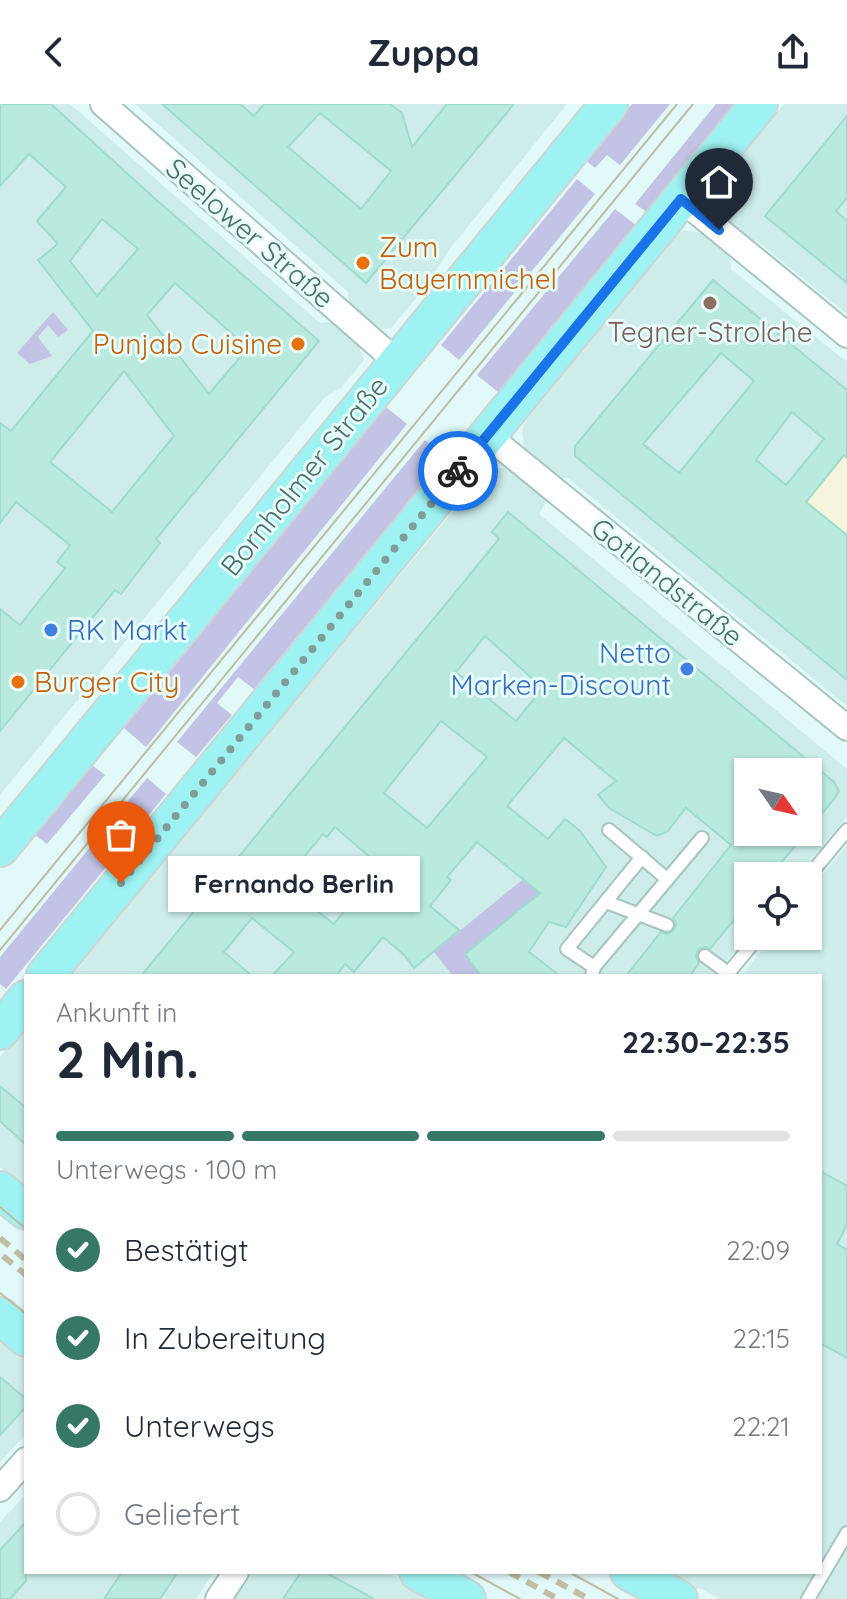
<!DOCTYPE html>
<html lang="de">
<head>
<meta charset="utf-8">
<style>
  :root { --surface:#fff; --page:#f2f2f3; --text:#1f2937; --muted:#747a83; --line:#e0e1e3; --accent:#367767 }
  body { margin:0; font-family:Quicksand,sans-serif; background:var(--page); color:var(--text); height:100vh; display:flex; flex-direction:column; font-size:30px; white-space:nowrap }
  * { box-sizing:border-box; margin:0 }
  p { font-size:26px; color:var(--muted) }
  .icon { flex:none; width:44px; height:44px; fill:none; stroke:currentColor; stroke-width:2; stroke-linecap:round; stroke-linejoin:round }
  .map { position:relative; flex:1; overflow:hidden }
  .details { position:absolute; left:24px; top:870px; width:798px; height:600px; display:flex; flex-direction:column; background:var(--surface); border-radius:0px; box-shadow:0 2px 6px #0004 }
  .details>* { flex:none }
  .needle { width:52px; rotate:124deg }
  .fabs { position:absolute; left:734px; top:654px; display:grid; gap:16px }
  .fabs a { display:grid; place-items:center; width:88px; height:88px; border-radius:0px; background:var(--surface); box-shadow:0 2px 6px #0004; font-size:40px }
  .pin { position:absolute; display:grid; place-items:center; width:68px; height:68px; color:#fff; margin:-82px -34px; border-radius:50% 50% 50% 0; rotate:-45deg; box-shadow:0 0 8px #0007 }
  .pin .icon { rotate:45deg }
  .courier { position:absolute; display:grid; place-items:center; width:80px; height:80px; margin:-40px; border:6px solid #1a73e8; border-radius:50%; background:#fff; color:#222; box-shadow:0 2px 10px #0007 }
  .bubble { position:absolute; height:56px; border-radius:0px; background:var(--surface); box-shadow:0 2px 6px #0004; font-size:26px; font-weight:700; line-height:56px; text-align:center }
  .head em { font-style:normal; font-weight:700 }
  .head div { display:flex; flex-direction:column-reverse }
  .head { display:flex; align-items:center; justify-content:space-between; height:136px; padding:0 32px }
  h1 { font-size:52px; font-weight:700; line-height:60px }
  .bar { display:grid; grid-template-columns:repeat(4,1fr); gap:12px 8px; align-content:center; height:96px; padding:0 32px }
  .bar i { height:10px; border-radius:6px; background:var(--line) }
  .bar .active { background:var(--accent) }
  .bar p { grid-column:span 4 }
  ol { padding:0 32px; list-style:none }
  li { display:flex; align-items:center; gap:24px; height:88px }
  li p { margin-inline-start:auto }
  li .icon { padding:8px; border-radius:50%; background:var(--accent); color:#fff; stroke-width:4 }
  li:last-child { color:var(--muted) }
  li i { width:44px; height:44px; border:4px solid var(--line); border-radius:50% }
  header { display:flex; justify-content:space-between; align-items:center; height:104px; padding:0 32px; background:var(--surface); font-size:36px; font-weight:700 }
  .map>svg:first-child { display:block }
  .residential { fill:#ceedea; fill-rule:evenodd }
  .education { fill:#f5f5de }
  .green { fill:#c2c3e5 }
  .building { fill:#bae9de; stroke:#9edccd; stroke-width:2; fill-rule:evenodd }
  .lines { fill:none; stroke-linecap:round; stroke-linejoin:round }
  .lane-casing { stroke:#a7c6c0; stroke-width:16 }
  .street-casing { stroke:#a7c6c0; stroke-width:28 }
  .primary-casing { stroke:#cdd6d4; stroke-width:40 }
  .lane { stroke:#fff; stroke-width:12 }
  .street { stroke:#fff; stroke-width:24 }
  .primary { stroke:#9ff2f2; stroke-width:36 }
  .tram { stroke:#c0bda2; stroke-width:2 }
  .rail { stroke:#c0bda2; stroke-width:6; stroke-dasharray:12 8; stroke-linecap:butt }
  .done { stroke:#809e98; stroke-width:8; stroke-dasharray:0 14.4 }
  .route { stroke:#1a73e8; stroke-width:10 }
  .food-dot { fill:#e8710a; stroke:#e7fdfc; stroke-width:3 }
  .education-dot { fill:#8d6e63; stroke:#e7fdfc; stroke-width:3 }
  .shop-dot { fill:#3f7fe0; stroke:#e7fdfc; stroke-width:3 }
  .labels { text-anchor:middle; stroke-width:6; stroke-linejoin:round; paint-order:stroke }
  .street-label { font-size:28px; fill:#4b6d64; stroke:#e7fdfc }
  .food-label { font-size:28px; fill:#c56008; stroke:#e7fdfc; text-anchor:start }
  .education-label { font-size:28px; fill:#785e54; stroke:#e7fdfc }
  .shop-label { font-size:28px; fill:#366cbe; stroke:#e7fdfc; text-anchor:start }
</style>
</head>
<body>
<header><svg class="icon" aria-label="back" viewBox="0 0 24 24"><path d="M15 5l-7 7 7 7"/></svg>Zuppa<svg class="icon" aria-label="share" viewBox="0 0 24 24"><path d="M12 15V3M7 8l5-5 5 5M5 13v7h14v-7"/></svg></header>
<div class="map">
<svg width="847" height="1495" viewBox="0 0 847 1495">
  <rect width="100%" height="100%" fill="#e1f9f9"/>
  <!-- residential -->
  <g class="residential">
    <path d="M0,0h70l250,219 12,-1 26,22 6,16 -23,28 -16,9 -325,398z"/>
    <path d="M135,0h432l-118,146 -21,34 -37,44 -8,1 -8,-2 -26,-23 -1,-12z"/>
    <path d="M784,0h63v210l-90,-73 -15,-2 -29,-29v-16l4,-10z"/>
    <path d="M684,126l17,3 8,5 21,17 1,14 116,93v344l-279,-228h-12l-32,-29 -2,-20 5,-10 149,-183z"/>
    <path d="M489,364h17l11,7 30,25 -8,14 308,255v48l-50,59h-49v59l-34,41h-647zM748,668h60v60h-60z"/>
    <path d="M847,741v754h-128l-19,-11 -13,3 -35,-19h168v-596h-79l32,-40h35v-43z"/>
    <path d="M26,922v164l-26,-23v-110z"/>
    <path d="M0,1228l26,21v81l-26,28z"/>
    <path d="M26,1390v78h188l-18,27h-196v-77z"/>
    <path d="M250,1468h137l50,27h-205z"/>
  </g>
  <!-- education -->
  <path class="education" d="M847,347v84l-41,-33z"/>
  <!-- green -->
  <g class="green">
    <path d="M632,0h38l-50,61 -13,-10 -12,13 -10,-8z"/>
    <path d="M716,0h20l-89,108 -12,-8z"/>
    <path d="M577,75l18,15 -136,166 -18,-15z"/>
    <path d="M615,105l21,16 -138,167 -21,-17z"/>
    <path d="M53,208l15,18 -10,7 -10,-12 -10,12 14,19 -22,8 -13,-11z"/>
    <path d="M386,303l21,17 -261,323 -22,-19z"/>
    <path d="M425,336l20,17 -191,232 -16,-12 -21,26 15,12 -36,42 -19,-15z"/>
    <path d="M92,661l13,10 -58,69 -12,-9z"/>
    <path d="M147,674l19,16 -160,195 -6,-5v-27z"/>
    <path d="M522,776l18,13 -59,83h-28l-19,-24z"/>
  </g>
  <!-- building -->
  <g class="building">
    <path d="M0,0h51l102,93 166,144 -163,198 4,4 -39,51 -6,-4 -115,141v-122l20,16 45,-57 -8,-6 13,-17 -54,-43 -16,21v-100l11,8 82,-100 -55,-71 20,-16 -21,-23 29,-34 -37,-33 -29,32zM102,115l36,30 -41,47 -27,-35zM175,179l73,65 -39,46 -62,-79zM124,267l50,65 -62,76 -62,-50z"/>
    <path d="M162,0h78l14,12 10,-12h126l12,9 10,34 35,-43h67l-148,179zM320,9l71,58 -30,38 -73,-62z"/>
    <path d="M847,12v82l-11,13 11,10v62l-82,-67z"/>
    <path d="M713,176l134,110v68l-3,-3 -38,47 41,33v145l-272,-224v-10zM721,249l33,28 -75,92 -36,-29zM792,308l32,27 -38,46 -30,-25z"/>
    <path d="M508,408l326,270 5,9 -4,7 -27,32v-58h-60v60h59l-37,44h-22v27l-38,46 -5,-2 -7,3 -2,6 3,7 -9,13h-64l35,-44 7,2 5,-3 3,-7 -3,-6 58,-73 -45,-37 -19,24 -10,4 -48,-28 -11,-13 18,-14 -52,-43 -57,68 41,33 17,-20 15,12 26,36 -40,60 -17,-5 -20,30 31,24h-79l-16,-22 75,-61 -63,-51 -30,35 4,3 -21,26 29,24 -45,38 -10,-13 -21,-18 -29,35 -9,-8 -9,12h-64l22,-24 -42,-34 -28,34 28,24h-111l358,-437 -7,-7zM485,532l58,52 -27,33 -60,-49zM441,617l46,36 -60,71 -43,-35zM335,723l45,39 -46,58 -52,-41 41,-49 4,3z"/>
    <path d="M0,982l26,22v37l-26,-24z"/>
    <path d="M820,1067l27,15v39l-10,19 10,6v108l-27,-15z"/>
    <path d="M0,1273l26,22v8l-26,28z"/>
    <path d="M26,1418v59l-16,18h-10v-49z"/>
    <path d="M122,1468h56l-18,27h-56z"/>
    <path d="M301,1468h24l49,27h-91z"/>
  </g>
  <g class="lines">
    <defs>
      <g id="lane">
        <path d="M609,726l58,49"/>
        <path d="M808,773l39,-47"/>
        <path d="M606,798l61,23"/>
        <path d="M705,852l23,17"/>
        <path d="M594,863l-27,-18 75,-92"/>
        <path d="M592,872l2,-9 108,-129"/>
        <path d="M726,872l33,-40"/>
        <path d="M808,1495l39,-66"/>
      </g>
      <g id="street">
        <path d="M103,0l294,258"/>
        <path d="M681,95l166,136"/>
        <path d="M487,331l360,293"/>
        <path d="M0,1385l26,-29"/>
        <path d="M218,1495l18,-27"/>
      </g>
      <g id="primary">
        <path d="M0,744l609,-744"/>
        <path d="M45,872l714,-872"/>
        <path d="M0,927l26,-32"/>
        <path d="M0,1086l26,21"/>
        <path d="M0,1212l26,22"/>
        <path d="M418,1468l49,27"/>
        <path d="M629,1468l50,27"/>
      </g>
    </defs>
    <!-- lane casing -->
    <use href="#lane" class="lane-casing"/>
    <!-- street casing -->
    <use href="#street" class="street-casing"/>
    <!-- primary casing -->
    <use href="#primary" class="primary-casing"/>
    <!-- lane -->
    <use href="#lane" class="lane"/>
    <!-- street -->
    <use href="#street" class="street"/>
    <!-- primary -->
    <use href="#primary" class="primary"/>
    <!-- tram -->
    <g class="tram">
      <path d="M0,826l677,-826"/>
      <path d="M0,846l693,-846"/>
      <path d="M0,1103l26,22"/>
      <path d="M0,1189l26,21"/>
      <path d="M471,1468l49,27"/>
      <path d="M569,1468l49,27"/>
    </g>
    <!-- rail -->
    <g class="rail">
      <path d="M0,1134l26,22"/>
      <path d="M3,1152l23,19"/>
      <path d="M509,1468l49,27"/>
      <path d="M539,1468l50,27"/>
    </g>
  </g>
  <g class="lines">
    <!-- done -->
    <path class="done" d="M121,779l337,-412"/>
    <!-- route -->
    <path class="route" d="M458,367l223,-272 38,31"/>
  </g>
  <!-- markers -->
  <g class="food-dot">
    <circle cx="363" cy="159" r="8"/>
    <circle cx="298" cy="240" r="8"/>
    <circle cx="18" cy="578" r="8"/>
  </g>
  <circle class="education-dot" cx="710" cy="199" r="8"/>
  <g class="shop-dot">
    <circle cx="51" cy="526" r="8"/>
    <circle cx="687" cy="565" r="8"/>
  </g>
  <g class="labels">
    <!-- street labels -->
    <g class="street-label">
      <text transform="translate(250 129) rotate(41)" y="10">Seelower Straße</text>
      <text transform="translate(304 372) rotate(-51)" y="10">Bornholmer Straße</text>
      <text transform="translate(667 478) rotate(39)" y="10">Gotlandstraße</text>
    </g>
    <!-- food labels -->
    <g class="food-label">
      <text x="379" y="153">Zum<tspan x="379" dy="32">Bayernmichel</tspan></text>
      <text x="282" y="250" text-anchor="end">Punjab Cuisine</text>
      <text x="34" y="588">Burger City</text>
    </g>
    <!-- education labels -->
    <g class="education-label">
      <text x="710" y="238">Tegner-Strolche</text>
    </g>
    <!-- shop labels -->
    <g class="shop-label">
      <text x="67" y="536">RK Markt</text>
      <text x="671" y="559" text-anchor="end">Netto<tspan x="671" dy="32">Marken-Discount</tspan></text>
    </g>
  </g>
</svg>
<div class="fabs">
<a><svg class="needle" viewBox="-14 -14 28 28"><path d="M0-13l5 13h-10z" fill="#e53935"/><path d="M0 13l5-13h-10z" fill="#747a83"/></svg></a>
<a><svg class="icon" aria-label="locate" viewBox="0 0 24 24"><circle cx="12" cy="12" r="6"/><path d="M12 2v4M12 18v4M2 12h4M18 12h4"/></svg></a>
</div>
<div class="pin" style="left:121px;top:779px;background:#ea580c"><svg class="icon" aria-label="bag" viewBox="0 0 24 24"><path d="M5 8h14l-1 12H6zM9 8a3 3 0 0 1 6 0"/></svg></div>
<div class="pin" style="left:719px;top:126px;background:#1f2937"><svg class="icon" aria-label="home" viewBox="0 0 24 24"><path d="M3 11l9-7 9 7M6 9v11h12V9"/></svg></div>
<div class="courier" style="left:458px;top:367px"><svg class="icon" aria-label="bike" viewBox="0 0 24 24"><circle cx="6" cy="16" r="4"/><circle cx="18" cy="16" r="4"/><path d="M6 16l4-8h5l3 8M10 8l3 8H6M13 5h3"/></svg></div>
<div class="bubble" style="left:168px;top:752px;width:252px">Fernando Berlin</div>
<section class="details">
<div class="head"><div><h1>2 Min.</h1><p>Ankunft in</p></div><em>22:30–22:35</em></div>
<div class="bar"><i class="active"></i><i class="active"></i><i class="active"></i><i></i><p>Unterwegs · 100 m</p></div>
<ol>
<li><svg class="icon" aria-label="check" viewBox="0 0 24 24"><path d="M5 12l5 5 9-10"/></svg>Bestätigt<p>22:09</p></li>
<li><svg class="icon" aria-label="check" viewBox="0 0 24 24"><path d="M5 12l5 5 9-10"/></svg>In Zubereitung<p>22:15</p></li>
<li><svg class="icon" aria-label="check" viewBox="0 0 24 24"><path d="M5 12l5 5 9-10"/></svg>Unterwegs<p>22:21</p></li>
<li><i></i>Geliefert</li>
</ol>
</section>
</div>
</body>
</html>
